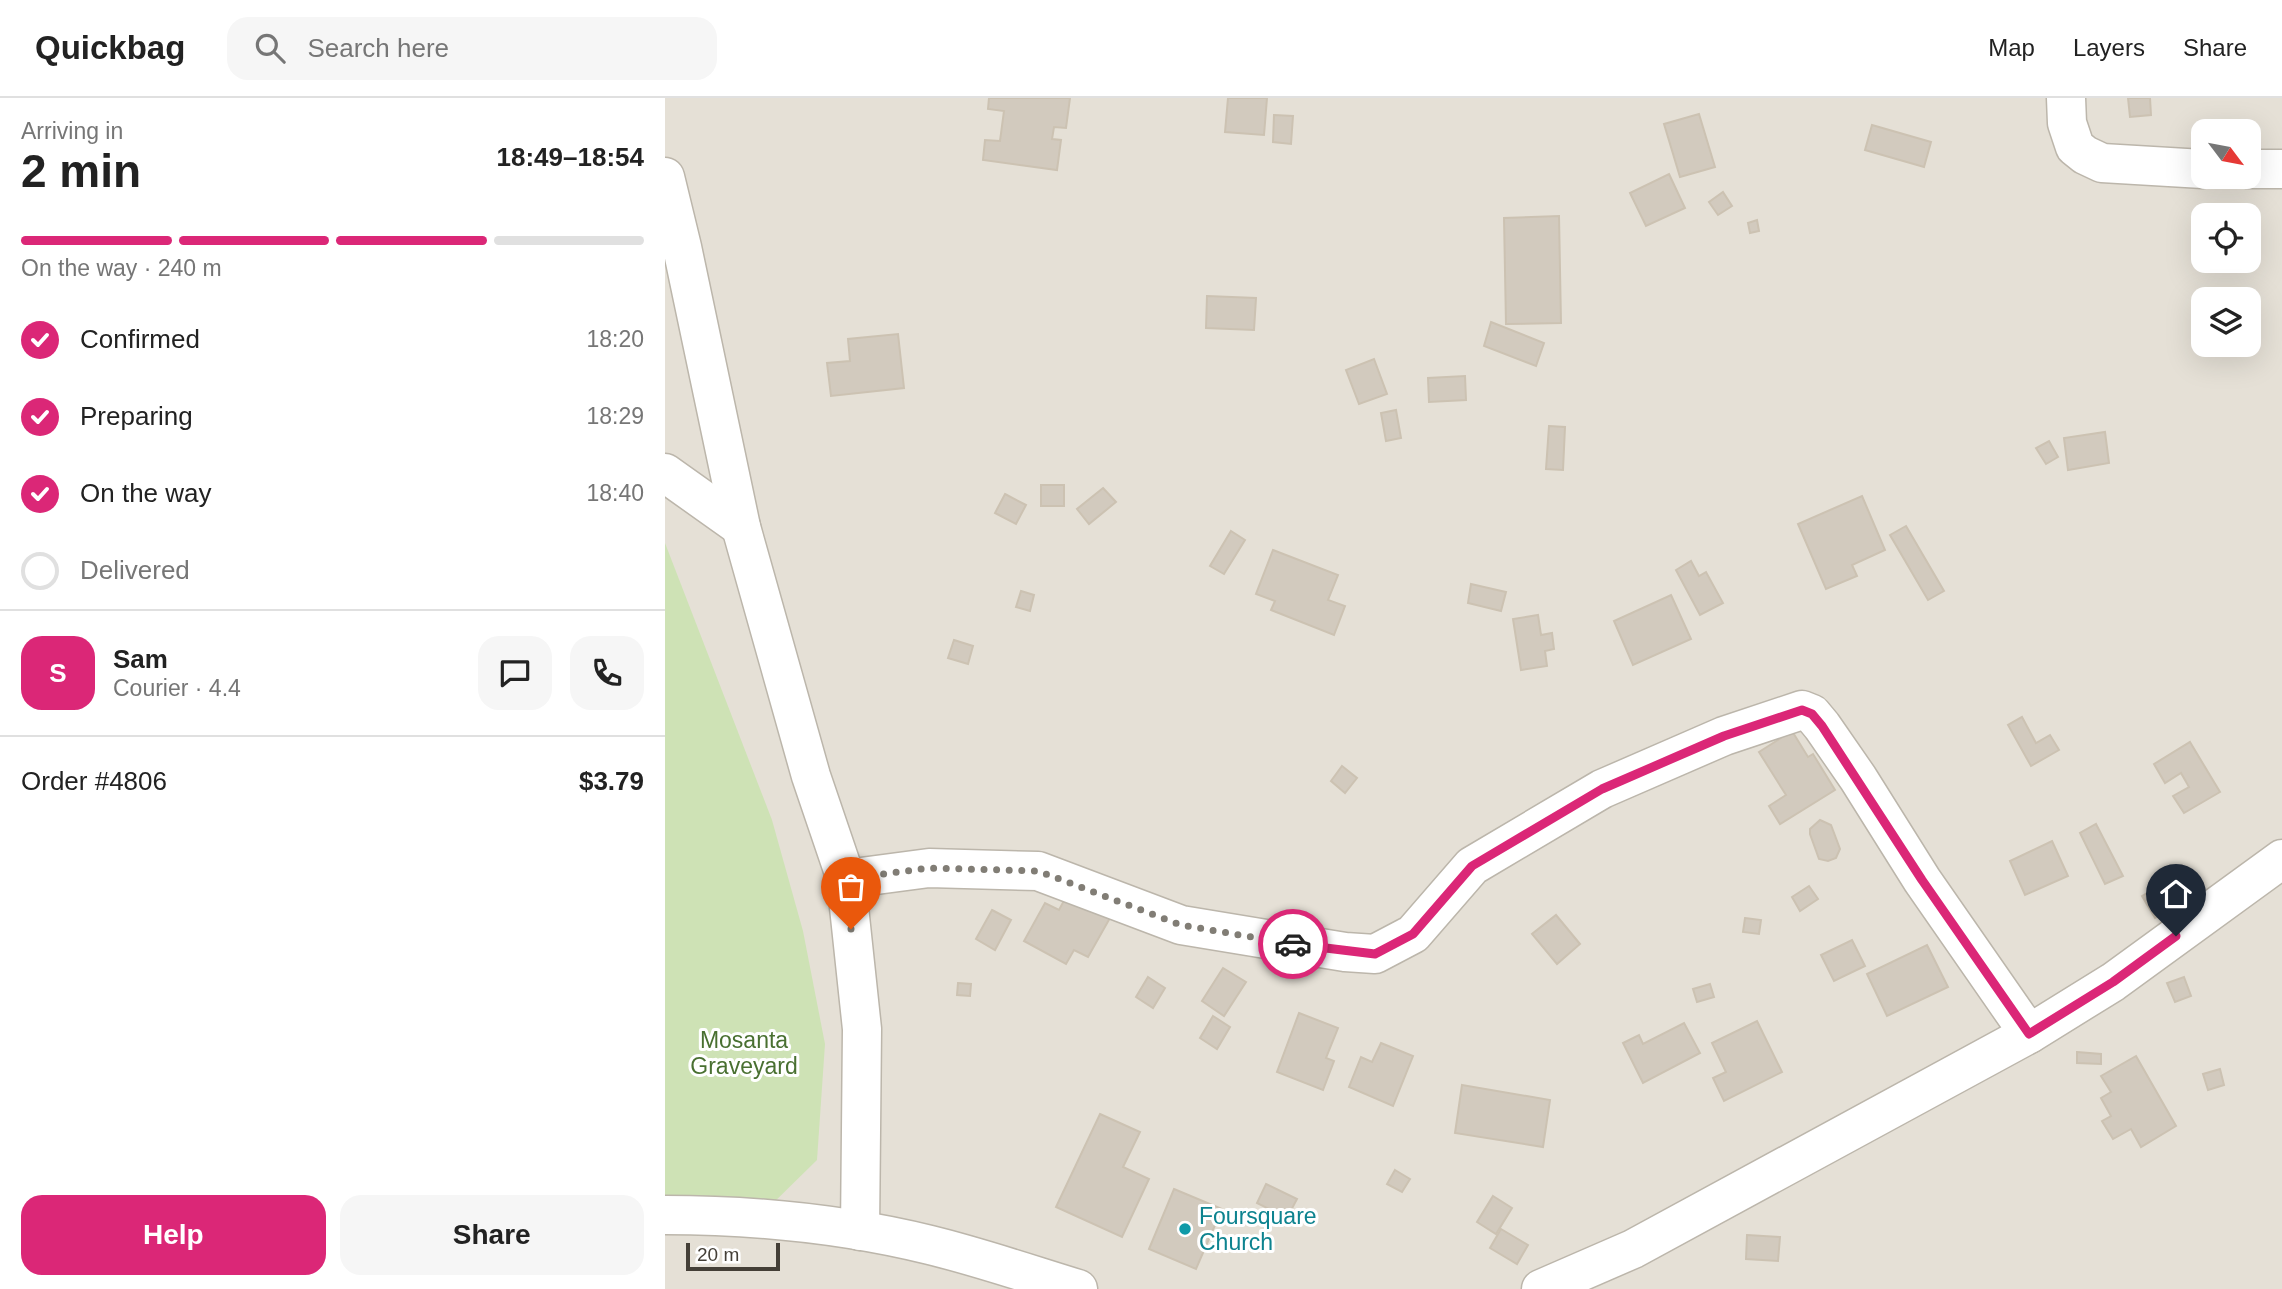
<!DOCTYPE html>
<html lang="en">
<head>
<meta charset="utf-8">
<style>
  :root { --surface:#fff; --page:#f6f6f6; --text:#222; --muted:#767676; --line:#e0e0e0; --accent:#db2777 }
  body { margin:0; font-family:Arial,sans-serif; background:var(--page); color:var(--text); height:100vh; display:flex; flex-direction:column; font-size:26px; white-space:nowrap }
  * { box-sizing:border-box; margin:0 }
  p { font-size:23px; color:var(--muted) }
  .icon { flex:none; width:38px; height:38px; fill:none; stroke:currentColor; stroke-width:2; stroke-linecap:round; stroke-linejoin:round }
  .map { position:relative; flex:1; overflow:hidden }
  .panel { display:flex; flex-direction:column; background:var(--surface); width:665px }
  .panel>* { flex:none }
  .needle { width:46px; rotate:122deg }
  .tools { position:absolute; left:1526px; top:21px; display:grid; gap:14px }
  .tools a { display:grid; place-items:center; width:70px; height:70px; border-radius:14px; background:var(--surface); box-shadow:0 7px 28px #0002; font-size:35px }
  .scale { position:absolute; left:21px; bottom:18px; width:94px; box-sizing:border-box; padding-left:7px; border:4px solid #443f37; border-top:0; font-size:19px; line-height:24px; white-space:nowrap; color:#443f37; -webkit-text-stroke:5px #fff; paint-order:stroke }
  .pin { position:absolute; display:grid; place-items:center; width:60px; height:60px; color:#fff; margin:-72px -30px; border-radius:50% 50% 50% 0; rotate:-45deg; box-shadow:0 0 7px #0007 }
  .pin .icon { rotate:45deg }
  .courier { position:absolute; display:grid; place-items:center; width:70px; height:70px; margin:-35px; border:5px solid #db2777; border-radius:50%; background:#fff; color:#222; box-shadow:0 2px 9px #0007 }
  .head em { font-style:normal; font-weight:800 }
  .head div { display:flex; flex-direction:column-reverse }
  .head { display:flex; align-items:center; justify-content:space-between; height:119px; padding:0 21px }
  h1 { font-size:46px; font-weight:800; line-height:52px }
  .bar { display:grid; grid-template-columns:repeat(4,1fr); gap:10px 7px; align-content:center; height:84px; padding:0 21px }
  .bar i { height:9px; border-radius:5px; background:var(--line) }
  .bar .selected { background:var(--accent) }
  .bar p { grid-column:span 4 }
  .line { display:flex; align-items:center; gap:18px; padding:0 21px; border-top:2px solid var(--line) }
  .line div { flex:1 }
  .round { display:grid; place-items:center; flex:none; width:74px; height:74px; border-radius:21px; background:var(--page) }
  ol { padding:0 21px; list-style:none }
  li { display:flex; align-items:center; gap:21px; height:77px }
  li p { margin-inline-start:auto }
  li .icon { padding:7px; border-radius:50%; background:var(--accent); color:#fff; stroke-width:4 }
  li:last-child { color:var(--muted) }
  li i { width:38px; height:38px; border:4px solid var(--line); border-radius:50% }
  .action { display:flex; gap:14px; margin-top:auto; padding:14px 21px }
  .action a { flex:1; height:80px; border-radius:21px; background:var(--accent); color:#fff; font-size:28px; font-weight:800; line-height:80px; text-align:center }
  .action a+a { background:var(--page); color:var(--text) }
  header { display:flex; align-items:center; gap:42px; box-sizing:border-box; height:98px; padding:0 35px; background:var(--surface); border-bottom:2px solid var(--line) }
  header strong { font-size:33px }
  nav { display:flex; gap:38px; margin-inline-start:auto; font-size:24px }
  .search { width:490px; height:63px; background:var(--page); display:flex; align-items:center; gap:18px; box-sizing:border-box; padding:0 24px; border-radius:21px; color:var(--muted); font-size:26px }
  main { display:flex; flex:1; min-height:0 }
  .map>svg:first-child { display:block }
  .residential { fill:#e5e0d6; fill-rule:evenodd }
  .green { fill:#cee2b5 }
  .building { fill:#d2cabe; stroke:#ccc2b2; stroke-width:2 }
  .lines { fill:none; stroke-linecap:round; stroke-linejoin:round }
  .minor-casing { stroke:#bcb6ab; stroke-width:41 }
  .minor { stroke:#fff; stroke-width:38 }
  .done { stroke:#817d75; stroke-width:7; stroke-dasharray:0 12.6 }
  .route { stroke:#db2777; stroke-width:9 }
  .culture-dot { fill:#0f9aa8; stroke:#fff; stroke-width:2.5 }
  .labels { text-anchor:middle; stroke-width:6; stroke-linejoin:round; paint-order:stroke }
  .park-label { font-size:23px; fill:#497031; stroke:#fff }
  .culture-label { font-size:23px; fill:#0d838f; stroke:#fff; text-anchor:start }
</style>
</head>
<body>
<header>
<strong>Quickbag</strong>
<div class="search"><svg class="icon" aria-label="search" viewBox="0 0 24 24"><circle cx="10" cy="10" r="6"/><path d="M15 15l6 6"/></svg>Search here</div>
<nav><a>Map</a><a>Layers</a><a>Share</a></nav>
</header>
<main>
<section class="panel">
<div class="head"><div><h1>2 min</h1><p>Arriving in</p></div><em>18:49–18:54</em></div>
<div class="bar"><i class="selected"></i><i class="selected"></i><i class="selected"></i><i></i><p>On the way · 240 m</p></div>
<ol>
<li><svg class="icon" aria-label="check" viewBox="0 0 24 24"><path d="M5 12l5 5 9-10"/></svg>Confirmed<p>18:20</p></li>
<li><svg class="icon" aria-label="check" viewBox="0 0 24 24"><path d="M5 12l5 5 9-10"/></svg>Preparing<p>18:29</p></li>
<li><svg class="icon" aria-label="check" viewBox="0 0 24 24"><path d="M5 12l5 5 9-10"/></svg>On the way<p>18:40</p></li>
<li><i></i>Delivered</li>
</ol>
<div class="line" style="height:126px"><b class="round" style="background:var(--accent);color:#fff">S</b><div><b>Sam</b><p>Courier · 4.4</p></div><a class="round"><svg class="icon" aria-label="chat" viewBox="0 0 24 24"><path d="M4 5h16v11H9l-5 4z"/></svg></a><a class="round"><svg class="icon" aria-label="phone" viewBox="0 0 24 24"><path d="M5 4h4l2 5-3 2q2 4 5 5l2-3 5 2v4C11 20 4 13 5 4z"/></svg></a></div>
<div class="line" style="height:91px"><div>Order #4806</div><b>$3.79</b></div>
<div class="action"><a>Help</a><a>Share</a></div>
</section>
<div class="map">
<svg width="1617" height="1191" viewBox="0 0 1617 1191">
  <rect width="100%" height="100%" fill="#f2efe8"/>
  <!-- residential -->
  <path class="residential" d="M0,0h1617v1191h-1617zM1538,33h46v46h-46zM1538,117h46v46h-46zM1538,201h46v46h-46z"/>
  <!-- green -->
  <path class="green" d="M0,445l107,277 31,111 22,113 -8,116 -60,59 -92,-1z"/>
  <!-- building -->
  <g class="building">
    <path d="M324,0h81l-4,30 -12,-1 -2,12 9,1 -4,30 -74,-10 2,-20 15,1 4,-30 -16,-2z"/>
    <path d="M563,0h39l-3,37 -39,-3z"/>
    <path d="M1463,0h22l1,17 -21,2z"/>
    <path d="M1034,16l16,53 -35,10 -16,-53z"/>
    <path d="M609,17l19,1 -2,28 -18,-2z"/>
    <path d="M1207,27l59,17 -7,25 -59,-17z"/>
    <path d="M1004,76l16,34 -39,18 -16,-33z"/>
    <path d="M1058,94l9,14 -14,9 -9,-13z"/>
    <path d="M894,118l2,107 -55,1 -2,-106z"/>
    <path d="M1092,122l2,11 -9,2 -2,-10z"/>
    <path d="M542,198l49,2 -2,32 -48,-2z"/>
    <path d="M826,224l53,21 -8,23 -52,-20z"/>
    <path d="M233,236l6,54 -73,8 -4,-33 23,-2 -2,-22z"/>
    <path d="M709,261l13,35 -28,10 -13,-34z"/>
    <path d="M800,278l1,24 -37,2 -1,-24z"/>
    <path d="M731,312l5,28 -15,3 -5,-28z"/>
    <path d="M884,328l16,1 -2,43 -17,-1z"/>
    <path d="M1440,334l4,31 -41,7 -4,-32z"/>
    <path d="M1384,343l9,16 -12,7 -10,-16z"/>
    <rect x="376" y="387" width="23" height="21"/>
    <path d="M438,390l13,14 -27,22 -12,-15z"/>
    <path d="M340,396l21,11 -10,19 -21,-11z"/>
    <path d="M1197,398l23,54 -33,15 5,11 -31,13 -28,-65z"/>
    <path d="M1241,428l38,65 -16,9 -38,-65z"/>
    <path d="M566,433l14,9 -21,34 -14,-8z"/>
    <path d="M608,452l65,25 -10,25 17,6 -11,29 -63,-25 4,-9 -19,-7z"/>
    <path d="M1026,463l8,15 7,-4 17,31 -23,12 -24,-45z"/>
    <path d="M806,486l35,8 -5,19 -33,-8z"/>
    <path d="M356,493l13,4 -4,16 -14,-4z"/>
    <path d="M1006,497l20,44 -58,26 -19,-44z"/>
    <path d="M873,517l3,20 11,-2 2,16 -9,2 2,15 -26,4 -8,-51z"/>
    <path d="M289,542l19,6 -5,18 -20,-6z"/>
    <path d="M1357,619l14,26 14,-8 9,15 -28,16 -23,-41z"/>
    <path d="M1127,633l16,26 5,-3 22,36 -55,34 -11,-18 17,-11 -27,-43z"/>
    <path d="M1525,644l30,50 -36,21 -11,-17 16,-9 -8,-14 -16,10 -11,-19z"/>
    <path d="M677,668l15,12 -12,15 -14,-12z"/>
    <path d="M1155,722l11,5 9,24 -4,9 -8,3 -9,-2 -9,-25v-5z"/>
    <path d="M1431,726l27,52 -18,8 -25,-51z"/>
    <path d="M1387,743l16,35 -43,19 -15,-34z"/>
    <path d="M1144,788l9,13 -18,12 -8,-14z"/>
    <path d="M1494,788l13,22 -17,10 -13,-22z"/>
    <path d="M402,797l43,23 -22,39 -14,-7 -8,14 -42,-23 21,-38 14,7z"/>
    <path d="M327,812l19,10 -16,30 -19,-11z"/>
    <path d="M891,817l24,29 -23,20 -25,-30z"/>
    <path d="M1080,820l16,2 -2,14 -16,-2z"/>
    <path d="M1187,842l13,26 -31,15 -13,-26z"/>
    <path d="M1262,847l21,42 -61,29 -20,-42z"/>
    <path d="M558,870l23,14 -22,34 -22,-15z"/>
    <path d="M483,879l17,11 -12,20 -17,-11z"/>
    <path d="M1519,879l7,19 -16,6 -8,-19z"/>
    <path d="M293,885l13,1 -1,12 -13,-1z"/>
    <path d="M1045,886l4,13 -17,5 -4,-13z"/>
    <path d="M634,915l39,15 -12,30 8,3 -11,29 -46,-18z"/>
    <path d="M548,918l17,11 -13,22 -17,-11z"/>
    <path d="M1092,923l25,51 -58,29 -11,-23 13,-6 -14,-29z"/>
    <path d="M1019,925l16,30 -57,30 -20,-40 16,-8 4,9z"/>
    <path d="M716,945l32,13 -20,50 -44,-19 12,-30 11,5z"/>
    <path d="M1412,954l24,2v10l-24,-1z"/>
    <path d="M1471,958l40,70 -35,21 -10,-18 -18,10 -11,-18 9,-5 -10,-18 10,-6 -10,-16z"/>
    <path d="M1555,971l4,16 -16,5 -5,-16z"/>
    <path d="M797,987l88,15 -7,47 -88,-14z"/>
    <path d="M435,1016l40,18 -17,35 26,12 -27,58 -66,-30z"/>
    <path d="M730,1072l15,9 -8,13 -15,-8z"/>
    <path d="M601,1086l31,15 -10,19 -30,-15z"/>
    <path d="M509,1091l48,20 -26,60 -47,-20z"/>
    <path d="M828,1098l19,12 -16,26 -19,-12z"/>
    <path d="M836,1131l27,16 -11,19 -27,-16z"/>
    <path d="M1082,1137l33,2 -2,24 -32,-2z"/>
  </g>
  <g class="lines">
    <defs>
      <g id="minor">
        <path d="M1401,0l1,25 8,24 10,8 17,8 101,6"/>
        <path d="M1584,71h33"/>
        <path d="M0,79l17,70 59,280 70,249 35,103 16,150 -2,202"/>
        <path d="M0,375l76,54"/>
        <path d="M181,781l83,-11 109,3 143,54 164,27 30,2 38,-20 59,-68 130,-77 122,-53 78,-26 10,4 10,12 36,52 64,102 107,154"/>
        <path d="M0,1117c88,0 179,9 265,30 49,12 99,29 148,44"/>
        <path d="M876,1191l92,-40 396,-215 84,-52 169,-123"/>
      </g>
    </defs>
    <!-- minor casing -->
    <use href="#minor" class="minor-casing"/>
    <!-- minor -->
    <use href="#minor" class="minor"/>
  </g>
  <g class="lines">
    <!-- done -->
    <path class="done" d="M186,831l-5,-50 83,-11 109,3 143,54 112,19"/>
    <!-- route -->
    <path class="route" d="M628,846l82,10 38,-20 59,-68 130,-77 122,-53 78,-26 10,4 10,12 100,154 107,154 84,-52 63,-46"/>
  </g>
  <!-- markers -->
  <circle class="culture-dot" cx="520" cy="1131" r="7"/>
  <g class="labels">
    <!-- park labels -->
    <g class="park-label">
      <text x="79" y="950">Mosanta<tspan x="79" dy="26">Graveyard</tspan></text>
    </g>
    <!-- culture labels -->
    <g class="culture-label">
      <text x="534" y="1126">Foursquare<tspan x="534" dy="26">Church</tspan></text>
    </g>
  </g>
</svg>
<div class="tools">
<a><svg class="needle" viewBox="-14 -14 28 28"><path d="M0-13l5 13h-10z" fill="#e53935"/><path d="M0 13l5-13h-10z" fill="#767676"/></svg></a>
<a><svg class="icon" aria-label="locate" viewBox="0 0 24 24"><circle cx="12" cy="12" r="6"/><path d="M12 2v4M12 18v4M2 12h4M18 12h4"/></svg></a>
<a><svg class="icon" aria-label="layers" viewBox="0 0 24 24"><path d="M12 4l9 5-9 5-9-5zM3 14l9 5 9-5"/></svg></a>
</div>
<div class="scale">20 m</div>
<div class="pin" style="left:186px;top:831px;background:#ea580c"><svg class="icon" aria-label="bag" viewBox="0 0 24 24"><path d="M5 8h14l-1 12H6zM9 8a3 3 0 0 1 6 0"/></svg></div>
<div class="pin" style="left:1511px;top:838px;background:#1f2937"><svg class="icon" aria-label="home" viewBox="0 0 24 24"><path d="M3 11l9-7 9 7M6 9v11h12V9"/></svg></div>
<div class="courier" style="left:628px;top:846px"><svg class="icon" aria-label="car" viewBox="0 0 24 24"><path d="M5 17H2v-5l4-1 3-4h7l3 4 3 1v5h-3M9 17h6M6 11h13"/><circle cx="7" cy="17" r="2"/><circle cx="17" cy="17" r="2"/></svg></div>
</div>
</main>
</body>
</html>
